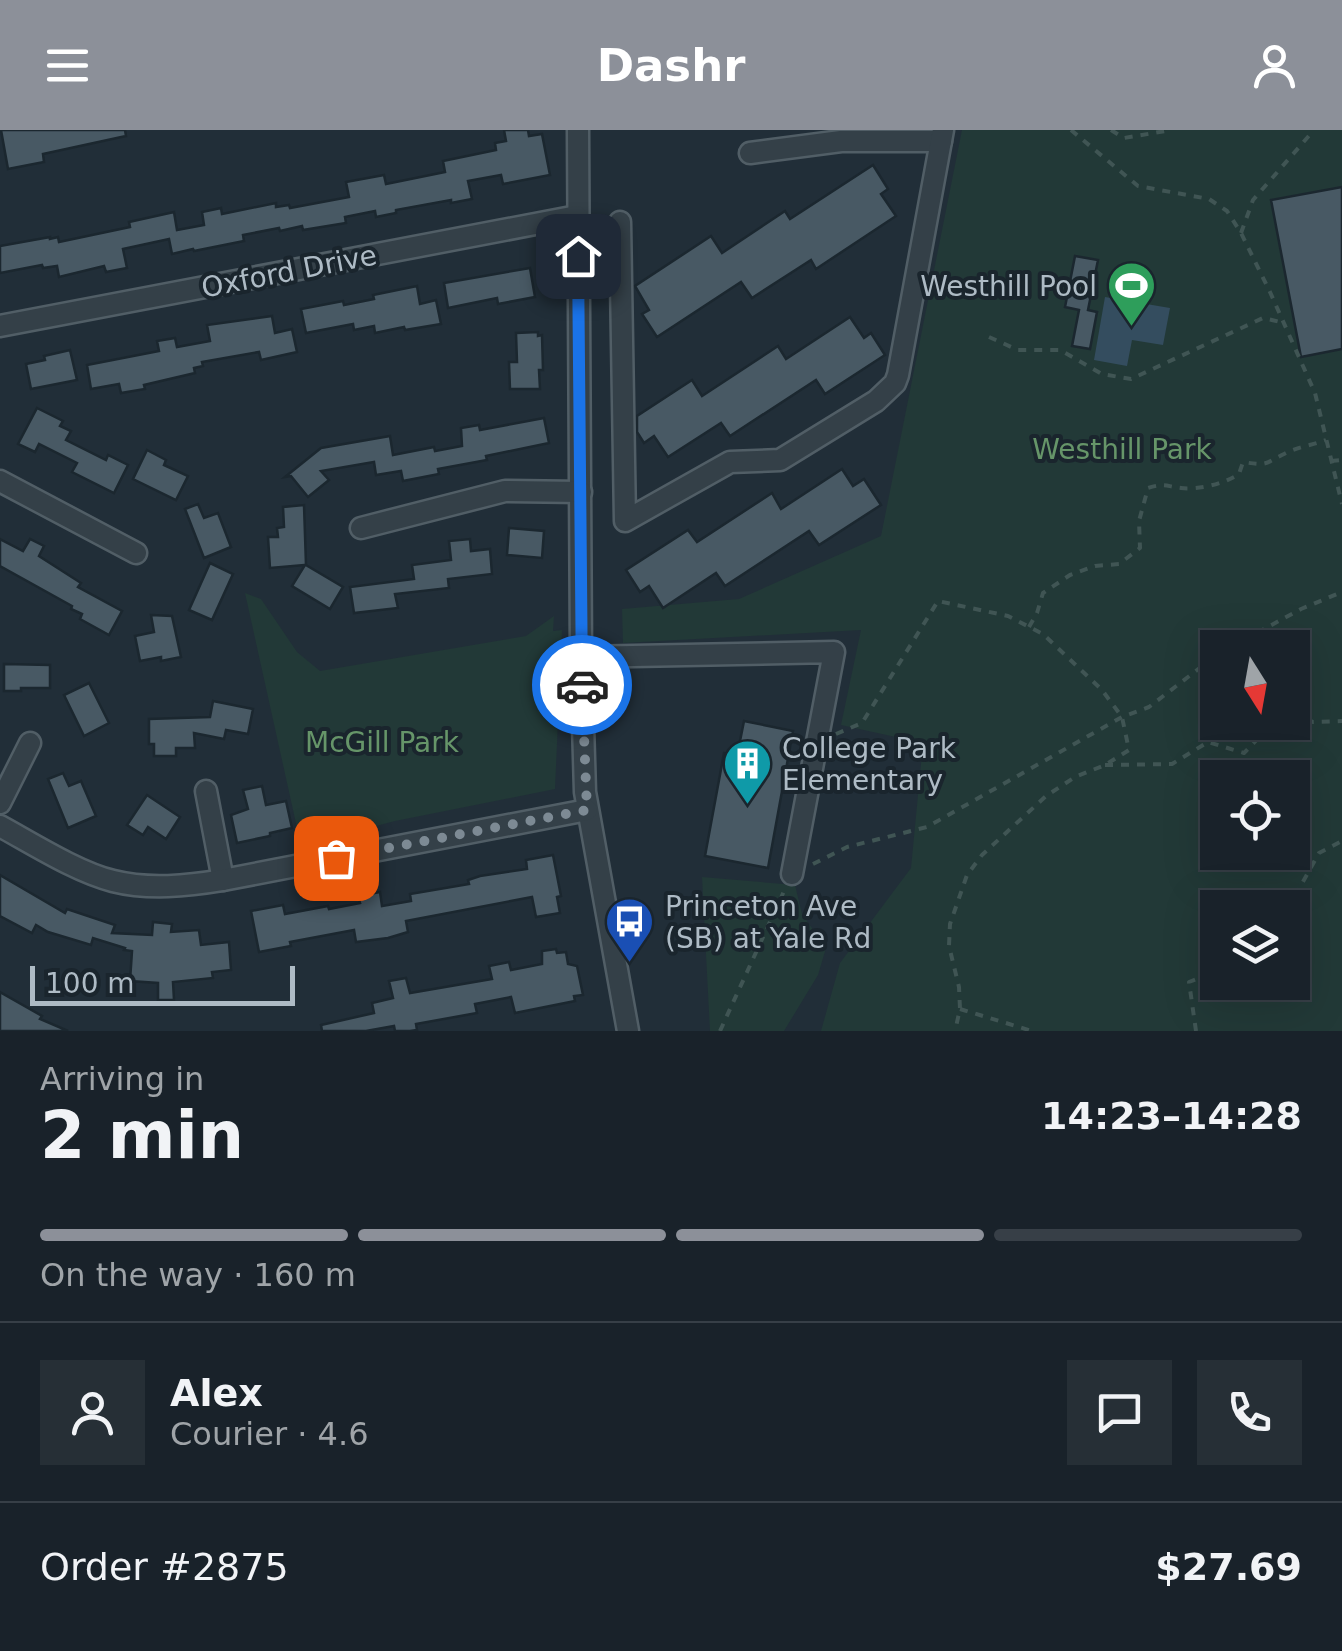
<!DOCTYPE html>
<html lang="en">
<head>
<meta charset="utf-8">
<style>
  :root { --surface:#19222a; --page:#262f36; --text:#f1f3f6; --muted:#9fa4a8; --line:#373f47; --accent:#8c9099 }
  body { margin:0; font-family:"DejaVu Sans",sans-serif; background:var(--page); color:var(--text); height:100vh; display:flex; flex-direction:column; font-size:38px; white-space:nowrap }
  * { box-sizing:border-box; margin:0 }
  p { font-size:32px; color:var(--muted) }
  .icon { flex:none; width:55px; height:55px; fill:none; stroke:currentColor; stroke-width:2; stroke-linecap:round; stroke-linejoin:round }
  .map { position:relative; height:901px; overflow:hidden }
  .sheet { display:flex; flex-direction:column; background:var(--surface); flex:1 }
  .sheet>* { flex:none }
  .needle { width:65px; rotate:169deg }
  .buttons { position:absolute; left:1200px; top:500px; display:grid; gap:20px }
  .buttons a { display:grid; place-items:center; width:110px; height:110px; border-radius:0px; background:var(--surface); box-shadow:0 10px 40px #0002,0 0 0 2px var(--line); font-size:50px }
  .scale { position:absolute; left:30px; bottom:25px; width:265px; box-sizing:border-box; padding-left:10px; border:5px solid #aebbc5; border-top:0; font-size:28px; line-height:35px; white-space:nowrap; color:#aebbc5; -webkit-text-stroke:8px #1a252d; paint-order:stroke }
  .pin { position:absolute; display:grid; place-items:center; width:85px; height:85px; color:#fff; margin:-42px; border-radius:20px; box-shadow:0 5px 15px #0006 }
  .courier { position:absolute; display:grid; place-items:center; width:100px; height:100px; margin:-50px; border:8px solid #1a73e8; border-radius:50%; background:#fff; color:#222; box-shadow:0 2px 12px #0007 }
  .summary em { font-style:normal; font-weight:800 }
  .summary div { display:flex; flex-direction:column-reverse }
  .summary { display:flex; align-items:center; justify-content:space-between; height:170px; padding:0 40px }
  h1 { font-size:65px; font-weight:800; line-height:75px }
  .bar { display:grid; grid-template-columns:repeat(4,1fr); gap:15px 10px; align-content:center; height:120px; padding:0 40px }
  .bar i { height:12px; border-radius:8px; background:var(--line) }
  .bar .current { background:var(--accent) }
  .bar p { grid-column:span 4 }
  .line { display:flex; align-items:center; gap:25px; padding:0 40px; border-top:2px solid var(--line) }
  .line div { flex:1 }
  .round { display:grid; place-items:center; flex:none; width:105px; height:105px; border-radius:0px; background:var(--page) }
  header { display:flex; justify-content:space-between; align-items:center; height:130px; padding:0 40px; background:var(--accent); color:#fff; font-size:45px; font-weight:800 }
  .map>svg:first-child { display:block }
  .green { fill:#223937; fill-rule:evenodd }
  .water { fill:#344d5f }
  .building { fill:#485964; stroke:#1b272f; stroke-width:2.5 }
  .lines { fill:none; stroke-linecap:round; stroke-linejoin:round }
  .minor-casing { stroke:#515e66; stroke-width:25 }
  .path { stroke:#405554; stroke-width:4; stroke-dasharray:8 8; stroke-linecap:butt }
  .minor { stroke:#344048; stroke-width:20 }
  .done { stroke:#7d8a94; stroke-width:10; stroke-dasharray:0 18 }
  .route { stroke:#1a73e8; stroke-width:12 }
  .labels { text-anchor:middle; stroke-width:8; stroke-linejoin:round; paint-order:stroke }
  .street-label { font-size:28px; fill:#aebbc5; stroke:#1a252d }
  .poi-label { font-size:28px; fill:#aebbc5; stroke:#1a252d; text-anchor:start }
  .park-label { font-size:28px; fill:#669569; stroke:#1a252d }
</style>
</head>
<body>
<header><svg class="icon" aria-label="menu" viewBox="0 0 24 24"><path d="M4 6h16M4 12h16M4 18h16"/></svg>Dashr<svg class="icon" aria-label="person" viewBox="0 0 24 24"><circle cx="12" cy="8" r="4"/><path d="M4 21q1-7 8-7t8 7"/></svg></header>
<div class="map">
<svg width="1342" height="901" viewBox="0 0 1342 901">
  <rect width="100%" height="100%" fill="#212e38"/>
  <!-- green -->
  <g class="green">
    <path d="M962,0h380v901h-521l19,-68 71,-95 12,-125 -82,-18 20,-95 -238,13 -1,-34 117,-10 142,-63zM1218,518h74v74h-74zM1218,648h74v74h-74zM1218,778h74v74h-74z"/>
    <path d="M245,463l16,6 36,53 23,19 206,-35 28,-20 -1,15 9,-1 -7,159 -160,32 -94,25z"/>
    <path d="M702,747l93,8 7,29 24,34 -8,27 -34,56h-74z"/>
  </g>
  <!-- water -->
  <path class="water" d="M1105,167l65,11 -7,37 -31,-5 -5,26 -33,-6z"/>
  <!-- building -->
  <g class="building">
    <path d="M1,0h124l1,6 -83,18 1,8 -36,7z"/>
    <path d="M504,0h24l1,6 13,-2 8,41 -47,9 -2,-9 -33,6 4,18 -21,4v-3l-55,10v3l-20,4 -1,-6 -30,6 1,6 -43,7 -1,-4 -22,5 -1,-3 -36,7 1,6 -50,10 -1,-2 -21,5 -3,-15 -46,10 4,19 -21,4 -2,-6 -45,11 -2,-11 -14,2 -1,-3 -42,8v-27l50,-9v2l8,-2 1,5 71,-15 -1,-5 45,-10 3,18 27,-5 -2,-13 19,-4 1,6 54,-11v4l13,-2 1,3 59,-11 -3,-15 38,-7 2,9 59,-12 -2,-11 53,-11 -1,-7 11,-2z"/>
    <path d="M873,35l15,24 -7,5 15,22 -80,53 -5,-9 -59,38 -11,-16 -84,55 -15,-23 7,-4 -14,-24 76,-50 11,17 63,-42 5,8z"/>
    <path d="M1342,57v162l-41,8 -30,-157z"/>
    <path d="M1075,126l23,4 -10,50 9,2 -7,37 -18,-3 7,-36 -14,-3z"/>
    <path d="M530,138l5,29 -37,7 -1,-6 -49,10 -4,-25z"/>
    <path d="M417,156l3,18 16,-4 5,24 -36,6 -1,-3 -29,6 -1,-7 -20,4 -1,-6 -47,9 -5,-24 42,-8 1,4 30,-6 -1,-4z"/>
    <path d="M272,186l3,17 17,-4 5,23 -36,8 -2,-8 -57,10 1,4 -9,2 1,5 -51,12 1,4 -24,4 -2,-9 -28,5 -4,-24 72,-14 -2,-10 18,-3 2,9 33,-6 -3,-16z"/>
    <path d="M850,187l14,21 7,-5 14,22 -60,39 -9,-14 -86,56 -9,-13 -53,34 -14,-21 -10,7 -7,-11v-16l55,-36 10,16 76,-50 8,13z"/>
    <path d="M538,202v4l4,-1 1,35h-4l1,19h-30l-1,-27h8l-1,-29z"/>
    <path d="M70,220l7,30 -46,9 -5,-25 19,-4 -1,-4z"/>
    <path d="M37,278l26,13 -3,5 11,5 -5,9 40,20 2,-5 20,10 -14,28 -42,-21 5,-9 -38,-19 -4,8 -17,-8z"/>
    <path d="M544,288l5,25 -63,13 1,4 -49,9 1,5 -36,7 -2,-10 -25,4 -2,-13 -53,9 8,9 -21,17 -17,-21 -6,1 36,-29 69,-12 3,19 41,-8 1,4 27,-5 -1,-18 18,-3 1,5z"/>
    <path d="M147,320l19,10 -2,5 24,11 -12,24 -43,-21z"/>
    <path d="M842,339l11,17 11,-7 17,26 -62,40 -10,-14 -84,55 -9,-13 -53,35 -14,-22 -9,6 -14,-22 62,-40 9,12 75,-49 9,16z"/>
    <path d="M198,374l6,14 14,-5 13,34 -27,11 -19,-49z"/>
    <path d="M304,375l2,60 37,22 -13,22 -38,-23 13,-21 -35,3 -2,-31h10l-1,-9 7,-1 -1,-20z"/>
    <path d="M509,398l35,3 -2,27 -35,-3z"/>
    <path d="M0,409l23,12 7,-12 14,7 -5,10 42,27 -3,4 44,24 -13,24 -29,-16 2,-5 -11,-5 1,-3 -72,-40z"/>
    <path d="M470,409l1,12 19,-2 2,25 -44,5 1,9 -54,6 3,14 -44,5 -4,-26 64,-8 -2,-14 39,-5 -2,-19z"/>
    <path d="M210,433l23,11 -21,46 -23,-10z"/>
    <path d="M151,485l21,1 9,41 -20,4v-4l-21,4 -5,-25 19,-4z"/>
    <path d="M4,534l46,1v23h-29v3h-17z"/>
    <path d="M89,553l20,40 -25,13 -20,-41z"/>
    <path d="M213,571l40,8 -5,25 -22,-4 -2,9 -30,-6 1,15h-19v8h-22v-12h-5v-25l61,-2z"/>
    <path d="M744,591l49,10 -25,137 -63,-12 19,-103 13,3z"/>
    <path d="M63,643l6,13 12,-5 15,35 -28,12 -20,-49z"/>
    <path d="M262,656l4,19 20,-4 6,27 -22,5v3l-33,7 -6,-28 17,-6 -5,-19z"/>
    <path d="M147,665l33,22 -14,22 -18,-12 -5,8 -16,-10z"/>
    <path d="M553,725l8,41 -4,1 3,16 -24,4 -4,-20 -126,24 2,11 -20,6 -32,4 -2,-12 -64,12 1,4 -32,6 -8,-41 32,-6 2,9 43,-8 1,3 31,-6 -2,-7 22,-4 2,14 29,-5 -1,-7 59,-10 -1,-4 12,-4 47,-7 -1,-9z"/>
    <path d="M0,745l65,38 2,-4 48,16 -3,8 40,2 1,-13 19,2 -1,8 28,-2 2,15 28,-3 2,28 -19,2 1,6 -40,4 1,18h-16v-17l-28,-2 2,-30 -8,-1 1,-2 -32,-10 -2,7 -43,-13 -12,-7 -4,8 -32,-17z"/>
    <path d="M556,819l1,4 9,-1 2,12 9,2 6,29 -9,1 1,5 -60,12 -4,-16 -36,7 2,9 -61,11 1,6 -7,1h-15l-1,-5 -28,5h-44l-1,-6 53,-12 -2,-10 21,-5 -4,-17 17,-3 4,15 82,-14 -3,-13 20,-4 2,8 31,-6v-13z"/>
    <path d="M0,862l42,24 -2,3 28,12h-68z"/>
  </g>
  <g class="lines">
    <defs>
      <g id="minor">
        <path d="M578,0l3,527 4,135 43,239"/>
        <path d="M750,23l91,-12h100"/>
        <path d="M620,92l5,299 105,-59 50,-2 96,-59 19,-18 3,-8 45,-245"/>
        <path d="M0,196l577,-110"/>
        <path d="M0,351l136,72"/>
        <path d="M361,398l144,-37 76,1"/>
        <path d="M581,527l253,-5 -42,222"/>
        <path d="M206,661l17,89"/>
        <path d="M0,673l30,-60"/>
        <path d="M0,696c33,18 77,46 113,55 36,9 74,5 110,-1l364,-70"/>
      </g>
    </defs>
    <!-- minor casing -->
    <use href="#minor" class="minor-casing"/>
    <!-- path -->
    <g class="path">
      <path d="M1071,0l67,56 71,13 18,12 14,22 29,59 45,101 27,111"/>
      <path d="M1111,0l13,8 47,-8"/>
      <path d="M1241,103l12,-33 61,-70"/>
      <path d="M989,207l29,13h42l42,24 29,5 132,-61 22,5"/>
      <path d="M1331,331l11,-1"/>
      <path d="M1029,497l8,-14 6,-20 27,-18 25,-9 24,-2 21,-16 -1,-27 9,-33c16,-5 17,-2 33,0 17,2 43,-4 58,-14l4,-12c25,4 21,2 41,-8 13,-7 29,-9 42,-14"/>
      <path d="M1229,518l72,-39 41,-17"/>
      <path d="M1292,582l21,10 29,-1"/>
      <path d="M836,604l26,-11 76,-122 70,15 35,18 59,56 20,27 7,33 -24,15 -30,12 -29,19 -64,59 -15,20 -17,49 -1,22 10,41 1,22 -5,22"/>
      <path d="M1105,635l67,-1 36,-22 36,11 23,-24v-7"/>
      <path d="M813,734l34,-17 80,-20 195,-110 27,-10 69,-53"/>
      <path d="M1285,778l10,-12 24,-43 23,-12"/>
      <path d="M960,879l72,22"/>
      <path d="M720,901l65,-142"/>
      <path d="M1196,901l-7,-49 29,-11"/>
    </g>
    <!-- minor -->
    <use href="#minor" class="minor"/>
  </g>
  <g class="lines">
    <!-- done -->
    <path class="done" d="M336,728l251,-48 -5,-125"/>
    <!-- route -->
    <path class="route" d="M578,126l4,429"/>
  </g>
  <!-- icons -->
  <defs>
    <symbol id="stadium-pin" viewBox="-11 -11 22 30"><path d="M0 17L-7.5 6A9.5 9.5 0 1 1 7.5 6Z" fill="#2e9e5b" stroke="#1a252d"/><path d="M0-5a6.5 5 0 1 0 0 10a6.5 5 0 1 0 0-10ZM-3.5-1.8h7v3.6h-7Z" fill="#fff"/></symbol>
    <symbol id="building-pin" viewBox="-11 -11 22 30"><path d="M0 17L-7.5 6A9.5 9.5 0 1 1 7.5 6Z" fill="#0f9aa8" stroke="#1a252d"/><path d="M-4-6H4V6H1V3H-1V6H-4ZM-2.5-4.3h1.7v1.8h-1.7ZM.8-4.3h1.7v1.8H.8ZM-2.5-1h1.7V.8h-1.7ZM.8-1h1.7V.8H.8Z" fill="#fff"/></symbol>
    <symbol id="bus-pin" viewBox="-11 -11 22 30"><path d="M0 17L-7.5 6A9.5 9.5 0 1 1 7.5 6Z" fill="#1a4fb4" stroke="#1a252d"/><path d="M-5-6H5V4H4V6H2V4H-2V6H-4V4H-5ZM-3.5-4V0h7V-4ZM-3.5 1.2v1.5H-2V1.2ZM2 1.2v1.5H3.5V1.2Z" fill="#fff"/></symbol>
  </defs>
  <g fill-rule="evenodd">
    <use href="#stadium-pin" x="1104" y="128" width="55" height="75"/>
    <use href="#building-pin" x="720" y="606" width="55" height="75"/>
    <use href="#bus-pin" x="602" y="764" width="55" height="75"/>
  </g>
  <g class="labels">
    <!-- street labels -->
    <g class="street-label">
      <text transform="translate(289 141) rotate(-11)" y="10">Oxford Drive</text>
    </g>
    <!-- poi labels -->
    <g class="poi-label">
      <text x="1097" y="166" text-anchor="end">Westhill Pool</text>
      <text x="782" y="628">College Park<tspan x="782" dy="32">Elementary</tspan></text>
      <text x="665" y="786">Princeton Ave<tspan x="665" dy="32">(SB) at Yale Rd</tspan></text>
    </g>
    <!-- park labels -->
    <g class="park-label">
      <text x="1122" y="329">Westhill Park</text>
      <text x="382" y="622">McGill Park</text>
    </g>
  </g>
</svg>
<div class="buttons">
<a><svg class="needle" viewBox="-14 -14 28 28"><path d="M0-13l5 13h-10z" fill="#e53935"/><path d="M0 13l5-13h-10z" fill="#9fa4a8"/></svg></a>
<a><svg class="icon" aria-label="locate" viewBox="0 0 24 24"><circle cx="12" cy="12" r="6"/><path d="M12 2v4M12 18v4M2 12h4M18 12h4"/></svg></a>
<a><svg class="icon" aria-label="layers" viewBox="0 0 24 24"><path d="M12 4l9 5-9 5-9-5zM3 14l9 5 9-5"/></svg></a>
</div>
<div class="scale">100 m</div>
<div class="pin" style="left:336px;top:728px;background:#ea580c"><svg class="icon" aria-label="bag" viewBox="0 0 24 24"><path d="M5 8h14l-1 12H6zM9 8a3 3 0 0 1 6 0"/></svg></div>
<div class="pin" style="left:578px;top:126px;background:#1f2937"><svg class="icon" aria-label="home" viewBox="0 0 24 24"><path d="M3 11l9-7 9 7M6 9v11h12V9"/></svg></div>
<div class="courier" style="left:582px;top:555px"><svg class="icon" aria-label="car" viewBox="0 0 24 24"><path d="M5 17H2v-5l4-1 3-4h7l3 4 3 1v5h-3M9 17h6M6 11h13"/><circle cx="7" cy="17" r="2"/><circle cx="17" cy="17" r="2"/></svg></div>
</div>
<section class="sheet">
<div class="summary"><div><h1>2 min</h1><p>Arriving in</p></div><em>14:23–14:28</em></div>
<div class="bar"><i class="current"></i><i class="current"></i><i class="current"></i><i></i><p>On the way · 160 m</p></div>
<div class="line" style="height:180px"><a class="round"><svg class="icon" aria-label="person" viewBox="0 0 24 24"><circle cx="12" cy="8" r="4"/><path d="M4 21q1-7 8-7t8 7"/></svg></a><div><b>Alex</b><p>Courier · 4.6</p></div><a class="round"><svg class="icon" aria-label="chat" viewBox="0 0 24 24"><path d="M4 5h16v11H9l-5 4z"/></svg></a><a class="round"><svg class="icon" aria-label="phone" viewBox="0 0 24 24"><path d="M5 4h4l2 5-3 2q2 4 5 5l2-3 5 2v4C11 20 4 13 5 4z"/></svg></a></div>
<div class="line" style="height:130px"><div>Order #2875</div><b>$27.69</b></div>
</section>
</body>
</html>
